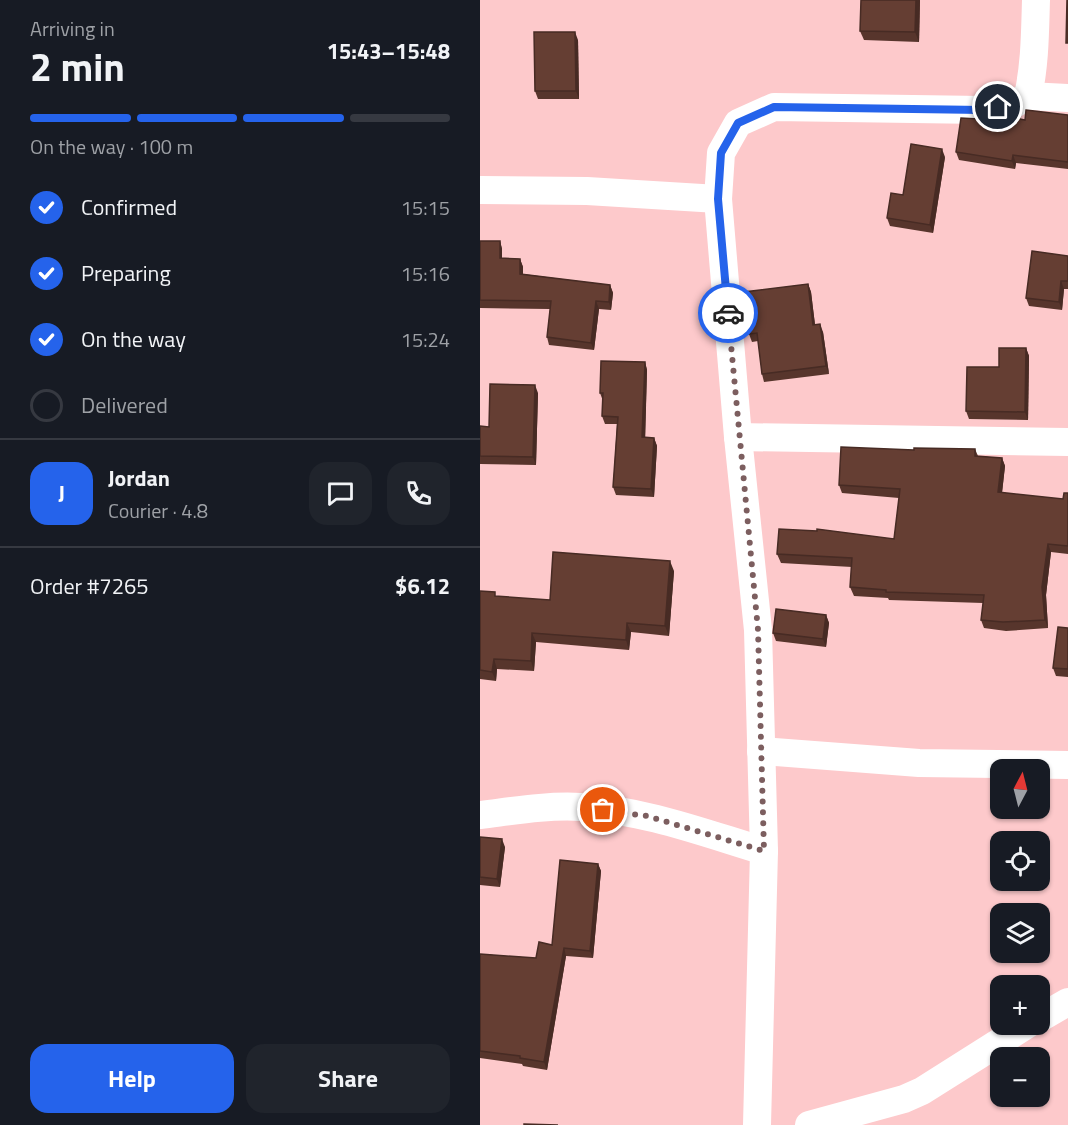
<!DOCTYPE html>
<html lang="en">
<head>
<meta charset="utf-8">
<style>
  :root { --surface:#171b24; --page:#20242c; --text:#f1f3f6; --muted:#9ea1a6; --line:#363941; --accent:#2563eb }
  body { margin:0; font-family:"Titillium Web",sans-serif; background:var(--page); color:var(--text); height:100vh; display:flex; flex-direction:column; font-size:22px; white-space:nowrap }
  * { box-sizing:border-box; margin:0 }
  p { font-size:20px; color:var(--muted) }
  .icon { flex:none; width:33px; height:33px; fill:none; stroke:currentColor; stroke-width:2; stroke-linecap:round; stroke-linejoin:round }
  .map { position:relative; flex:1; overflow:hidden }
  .sheet { display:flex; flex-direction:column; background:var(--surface); width:480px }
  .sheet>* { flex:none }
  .needle { width:39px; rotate:7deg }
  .tools { position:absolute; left:510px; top:759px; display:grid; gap:12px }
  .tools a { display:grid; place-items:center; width:60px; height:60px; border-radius:12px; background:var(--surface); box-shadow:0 2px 4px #0004; font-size:30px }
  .pin { position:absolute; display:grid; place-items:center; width:51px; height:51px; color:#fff; margin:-26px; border:3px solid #fff; border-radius:50%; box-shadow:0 2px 6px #0007 }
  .courier { position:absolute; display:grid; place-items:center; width:60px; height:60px; margin:-30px; border:4px solid #2563eb; border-radius:50%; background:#fff; color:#222; box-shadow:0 2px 8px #0007 }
  .head em { font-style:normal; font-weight:700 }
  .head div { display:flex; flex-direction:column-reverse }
  .head { display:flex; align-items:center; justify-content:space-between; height:102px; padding:0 30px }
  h1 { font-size:39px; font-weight:700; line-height:45px }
  .bar { display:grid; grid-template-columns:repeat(4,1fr); gap:9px 6px; align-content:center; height:72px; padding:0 30px }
  .bar i { height:8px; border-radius:4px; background:var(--line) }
  .bar .on { background:var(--accent) }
  .bar p { grid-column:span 4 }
  .line { display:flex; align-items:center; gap:15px; padding:0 30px; border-top:2px solid var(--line) }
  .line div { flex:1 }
  .round { display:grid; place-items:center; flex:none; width:63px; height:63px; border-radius:18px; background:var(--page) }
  ol { padding:0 30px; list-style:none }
  li { display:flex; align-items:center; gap:18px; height:66px }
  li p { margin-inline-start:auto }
  li .icon { padding:6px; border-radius:50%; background:var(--accent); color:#fff; stroke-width:4 }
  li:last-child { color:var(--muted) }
  li i { width:33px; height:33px; border:3px solid var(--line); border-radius:50% }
  .action { display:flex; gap:12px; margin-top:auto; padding:12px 30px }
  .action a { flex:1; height:69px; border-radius:18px; background:var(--accent); color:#fff; font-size:24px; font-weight:700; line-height:69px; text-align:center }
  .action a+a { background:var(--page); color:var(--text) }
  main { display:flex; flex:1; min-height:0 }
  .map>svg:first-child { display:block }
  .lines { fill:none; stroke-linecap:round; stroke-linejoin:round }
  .minor { stroke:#fff; stroke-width:28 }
  .wall { fill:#57352c }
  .shaded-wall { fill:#472b24 }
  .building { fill:#653e33; stroke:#472b24; stroke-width:1.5 }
  .done { stroke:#7c5e5f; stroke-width:6; stroke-dasharray:0 10.8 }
  .route { stroke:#2563eb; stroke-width:8 }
</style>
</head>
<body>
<main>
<section class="sheet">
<div class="head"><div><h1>2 min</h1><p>Arriving in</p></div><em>15:43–15:48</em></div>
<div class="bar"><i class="on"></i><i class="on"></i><i class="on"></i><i></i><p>On the way · 100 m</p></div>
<ol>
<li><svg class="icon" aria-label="check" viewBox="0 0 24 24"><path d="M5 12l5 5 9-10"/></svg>Confirmed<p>15:15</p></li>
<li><svg class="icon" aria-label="check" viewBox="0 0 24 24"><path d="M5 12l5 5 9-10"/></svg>Preparing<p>15:16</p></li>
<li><svg class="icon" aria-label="check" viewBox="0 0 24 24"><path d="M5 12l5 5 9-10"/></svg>On the way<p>15:24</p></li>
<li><i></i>Delivered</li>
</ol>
<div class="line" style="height:108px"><b class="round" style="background:var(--accent);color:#fff">J</b><div><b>Jordan</b><p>Courier · 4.8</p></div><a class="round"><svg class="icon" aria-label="chat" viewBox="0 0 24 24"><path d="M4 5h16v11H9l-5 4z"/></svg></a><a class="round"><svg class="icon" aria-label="phone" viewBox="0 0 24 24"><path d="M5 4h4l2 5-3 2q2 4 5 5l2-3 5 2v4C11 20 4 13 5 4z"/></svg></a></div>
<div class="line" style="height:78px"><div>Order #7265</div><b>$6.12</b></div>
<div class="action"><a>Help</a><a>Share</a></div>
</section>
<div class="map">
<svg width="588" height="1125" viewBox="0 0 588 1125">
  <rect width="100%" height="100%" fill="#fdc9cb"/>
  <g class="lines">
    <!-- minor -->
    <g class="minor">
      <path d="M548,96l40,2"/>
      <path d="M0,190l107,1 131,8"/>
      <path d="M258,437l330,5"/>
      <path d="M281,751l158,12 149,2"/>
      <path d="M0,815c33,-4 67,-10 101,-8 63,3 123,26 183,44"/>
      <path d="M560,1018l28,-16"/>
      <path d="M277,1125l7,-274 -6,-221 -20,-193 -20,-238 3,-46 17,-30 36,-16 208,3 32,-6 14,-8c7,-32 7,-63 8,-96"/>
      <path d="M329,1125l95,-26 18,-8 106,-67"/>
    </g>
  </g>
  <!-- wall -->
  <g class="wall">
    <path d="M381,0h59l-1,42 -55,-2 -4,-9z"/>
    <path d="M98,40l1,59h-41l-3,-8z"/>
    <path d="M588,115v54l-52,-6 -1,6 -56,-9 -3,-8 69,-32z"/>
    <path d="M465,157l-12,76 -43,-7 -3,-8 16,-23z"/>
    <path d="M0,241h20l2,8v9l18,1 3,8v7l87,11 3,8 -2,17 -12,-1 -5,41 -45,-5 -2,-8 3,-28 -70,-1z"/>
    <path d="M588,256v33h-4l-2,21 -33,-4 -3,-8z"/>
    <path d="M328,284l3,8 4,33 8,7 6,42 -65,8 -2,-8 -4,-33 -6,1 -3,-8z"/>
    <path d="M546,348l3,8 -1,64 -59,-1 -3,-8z"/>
    <path d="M165,362l2,8 -2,67 9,1 3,8 -3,51 -38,-2 -3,-8 4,-63h-12l-3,-8 1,-15 -3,-8z"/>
    <path d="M58,393l-2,72 -56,-1v-38l9,1z"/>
    <path d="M495,449l3,7 24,2 3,8 -3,27 61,6 5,-6v61l-17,-2 -5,43 2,33 -42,3 -22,-3 -3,-8 2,-17 -94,-3 -1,-2 -34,-2 -4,-9 2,-20 -71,-4 -4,-9 117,-15 5,-41 -57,-5 -3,-8 75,-35z"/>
    <path d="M194,571l-5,65 -38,-4 -2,18 -93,-8 -2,29 -37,-2 -1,12 -16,-2v-88l17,6 53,3z"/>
    <path d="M346,615l3,8 -3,24 -50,-6 -3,-8z"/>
    <path d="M588,628v49l-12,-1 -3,-8z"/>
    <path d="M0,837l25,10 -5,40 -20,-2z"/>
    <path d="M118,864l3,7 -8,87 -27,-2 -19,114 -24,-4 -1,-2 -42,-6v-104l56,4 16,-13z"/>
  </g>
  <!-- shaded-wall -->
  <g class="shaded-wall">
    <path d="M436,0h4l-1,42 -4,-10z"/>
    <path d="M95,32l3,8 1,59 -3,-8z"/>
    <path d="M462,149l3,8 -12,76 -3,-8z"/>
    <path d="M533,155l3,8 -1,6 -3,-8z"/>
    <path d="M20,241l2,8v17l-2,-8z"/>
    <path d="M40,259l3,8v15l-3,-8z"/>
    <path d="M581,281l3,8 -2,21 -3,-8z"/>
    <path d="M328,284l3,8 5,41 -3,-8z"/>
    <path d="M130,285l3,8 -2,17 -2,-8z"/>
    <path d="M116,301l3,8 -5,41 -3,-7z"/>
    <path d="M340,324l3,8 6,42 -3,-8z"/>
    <path d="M546,348l3,8 -1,64 -3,-8z"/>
    <path d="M165,362l2,8 -2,75 -3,-8z"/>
    <path d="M55,385l3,8 -2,72 -3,-8z"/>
    <path d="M174,438l3,8 -3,51 -3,-8z"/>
    <path d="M522,458l3,8 -4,35 -3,-9z"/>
    <path d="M568,544l3,8 -5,43 2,33 -3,-8 -3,-33z"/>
    <path d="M190,561l4,10 -5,65 -4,-10z"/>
    <path d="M346,615l3,8 -3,24 -3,-8z"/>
    <path d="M147,623l4,9 -2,18 -3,-10z"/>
    <path d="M52,633l4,9 -2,29 -3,-10z"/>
    <path d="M14,659l3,10 -1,12 -4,-9z"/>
    <path d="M22,839l3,8 -5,40 -3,-8z"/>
    <path d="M118,864l3,7 -8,87 -3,-7z"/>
    <path d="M84,948l2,8 -19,114 -3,-8z"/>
  </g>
  <!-- building -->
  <g class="building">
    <path d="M381,0h55l-1,32 -55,-1z"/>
    <path d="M587,0h1v43h-2z"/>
    <path d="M54,32h41l1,59h-41z"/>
    <path d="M546,110l42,5v47l-55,-7 -1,6 -56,-9 5,-34 18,1 20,-4 26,5z"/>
    <path d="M431,144l31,5 -12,76 -43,-7 4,-25 12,2z"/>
    <path d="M0,241h20v17l20,1v15l90,11 -1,17 -13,-1 -5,42 -44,-6 4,-36 -71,-1z"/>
    <path d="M552,251l36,5v25h-7l-2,21 -33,-4z"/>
    <path d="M328,284l5,41 7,-1 6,42 -64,8 -5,-41 -8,1 -5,-42z"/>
    <path d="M519,348h27l-1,64 -59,-1 1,-44h32z"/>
    <path d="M121,361l44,1 -3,75 12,1 -3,51 -38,-2 5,-70 -16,-1 1,-23h-3z"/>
    <path d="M10,384l45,1 -2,72 -53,-1v-30l9,1z"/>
    <path d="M361,447l73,3v-2l61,1v7l27,2 -4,34 65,7 1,-6h4v53l-20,-2 -6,43 3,33 -42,2 -22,-2 3,-25 -98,-3v-2l-36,-3 2,-29 -75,-4 2,-25 38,2v-2l77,10 6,-50 -61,-4z"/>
    <path d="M73,552l117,9 -5,65 -38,-3 -1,17 -94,-7 -1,28 -37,-2 -2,13 -12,-2v-79l15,1v4l55,4z"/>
    <path d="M296,609l50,6 -3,24 -50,-6z"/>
    <path d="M578,627l10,1v41l-15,-1z"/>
    <path d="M0,837l22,2 -5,40 -17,-2z"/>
    <path d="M80,860l38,4 -8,87 -26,-3 -20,114 -24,-4v-2l-40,-5v-97l56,4 3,-16 13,3z"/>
    <path d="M44,1124l34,1h-34z"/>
  </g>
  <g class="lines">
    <!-- done -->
    <path class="done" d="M123,810l44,6 117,35 -6,-221 -30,-317"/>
    <!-- route -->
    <path class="route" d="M248,313l-10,-114 3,-46 17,-30 36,-16 208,3 16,-3"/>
  </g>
</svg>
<div class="tools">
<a><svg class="needle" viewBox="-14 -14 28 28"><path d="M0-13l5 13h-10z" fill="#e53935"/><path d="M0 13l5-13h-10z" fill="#9ea1a6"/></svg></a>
<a><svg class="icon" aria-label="locate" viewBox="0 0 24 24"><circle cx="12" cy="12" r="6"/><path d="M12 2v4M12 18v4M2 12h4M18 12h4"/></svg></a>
<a><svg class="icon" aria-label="layers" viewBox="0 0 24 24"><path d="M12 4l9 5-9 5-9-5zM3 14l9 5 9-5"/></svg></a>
<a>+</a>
<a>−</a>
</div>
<div class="pin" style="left:123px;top:810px;background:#ea580c"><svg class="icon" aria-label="bag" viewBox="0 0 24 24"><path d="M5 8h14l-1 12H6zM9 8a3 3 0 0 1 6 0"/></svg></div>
<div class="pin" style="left:518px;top:107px;background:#1f2937"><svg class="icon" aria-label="home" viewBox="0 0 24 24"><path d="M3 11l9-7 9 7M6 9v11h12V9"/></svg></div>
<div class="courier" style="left:248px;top:313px"><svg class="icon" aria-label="car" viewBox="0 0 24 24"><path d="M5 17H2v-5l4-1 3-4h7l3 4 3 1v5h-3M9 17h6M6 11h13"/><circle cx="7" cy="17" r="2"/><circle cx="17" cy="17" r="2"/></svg></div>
</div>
</main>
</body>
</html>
